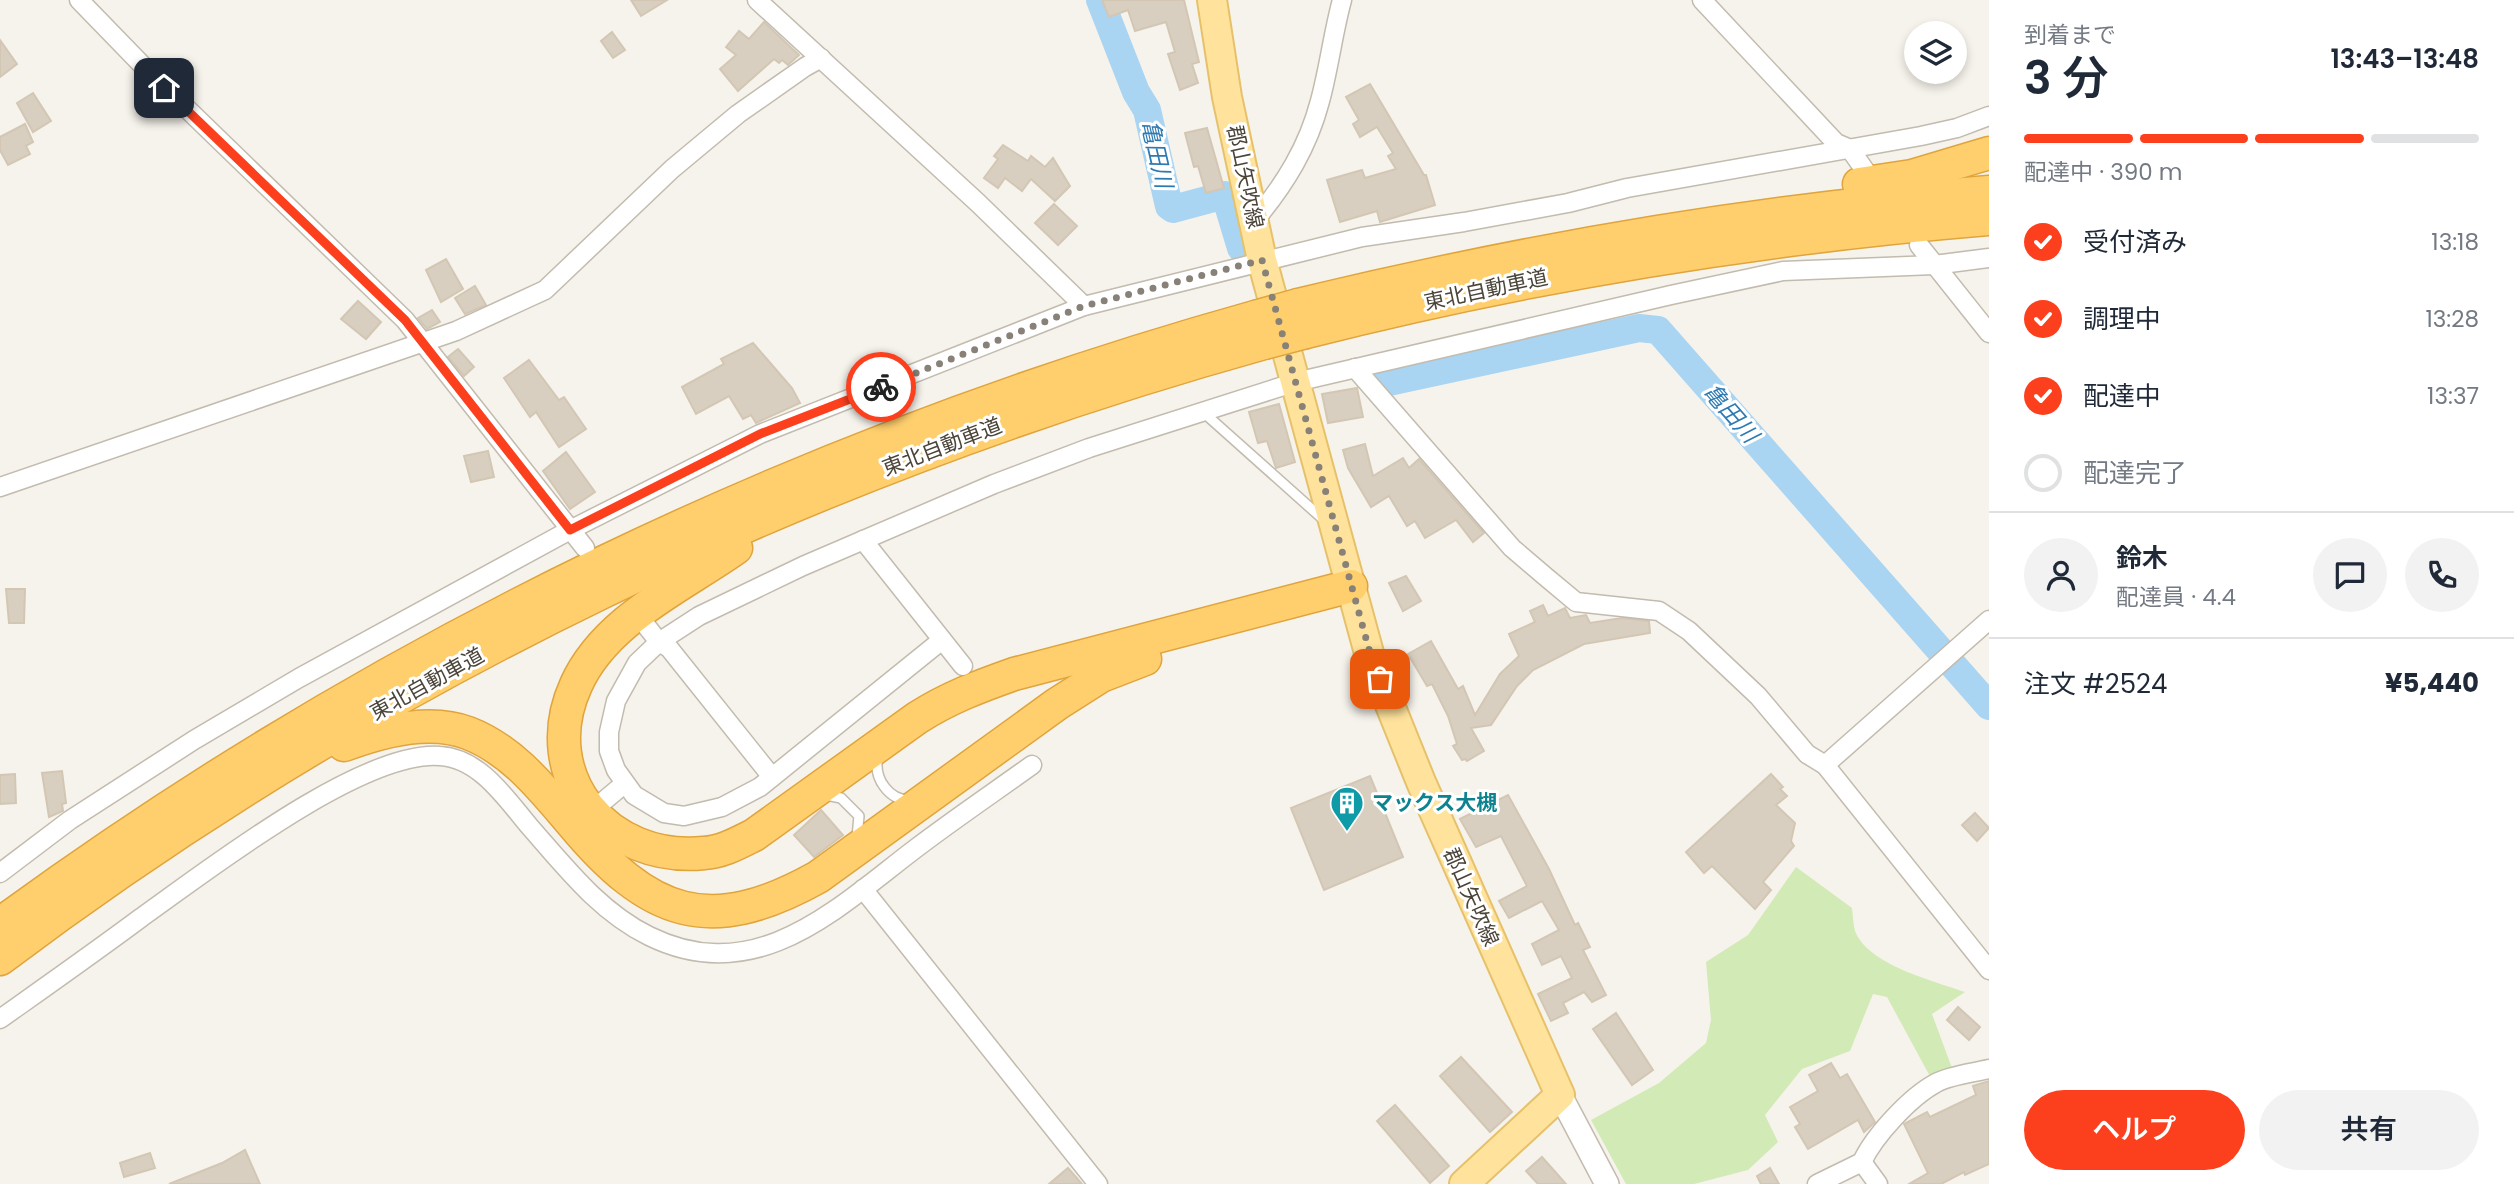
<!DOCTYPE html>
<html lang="ja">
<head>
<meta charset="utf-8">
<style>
  :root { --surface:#fff; --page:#f2f2f3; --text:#1f2937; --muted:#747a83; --line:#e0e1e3; --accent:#fc3f1d }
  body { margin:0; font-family:Poppins,"Noto Sans JP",sans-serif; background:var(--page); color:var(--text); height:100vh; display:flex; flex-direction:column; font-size:26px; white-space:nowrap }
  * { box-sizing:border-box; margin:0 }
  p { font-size:23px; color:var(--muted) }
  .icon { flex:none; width:38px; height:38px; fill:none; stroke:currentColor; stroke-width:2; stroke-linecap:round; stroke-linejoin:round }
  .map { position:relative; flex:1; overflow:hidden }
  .panel { display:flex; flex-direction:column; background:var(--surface); width:525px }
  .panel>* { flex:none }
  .tools { position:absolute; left:1904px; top:21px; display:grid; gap:14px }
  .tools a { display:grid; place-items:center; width:63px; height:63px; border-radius:50%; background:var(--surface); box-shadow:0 4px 10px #0003; font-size:35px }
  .pin { position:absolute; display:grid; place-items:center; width:60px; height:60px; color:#fff; margin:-30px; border-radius:14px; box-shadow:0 4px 10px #0006 }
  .courier { position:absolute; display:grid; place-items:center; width:70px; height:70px; margin:-35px; border:5px solid #fc3f1d; border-radius:50%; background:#fff; color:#222; box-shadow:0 2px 9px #0007 }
  .summary em { font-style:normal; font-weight:600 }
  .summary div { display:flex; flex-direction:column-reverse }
  .summary { display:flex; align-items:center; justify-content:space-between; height:119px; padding:0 35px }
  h1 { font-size:46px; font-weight:600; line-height:52px }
  .bar { display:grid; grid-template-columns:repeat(4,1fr); gap:10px 7px; align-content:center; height:84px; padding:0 35px }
  .bar i { height:9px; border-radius:5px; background:var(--line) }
  .bar .current { background:var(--accent) }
  .bar p { grid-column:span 4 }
  .line { display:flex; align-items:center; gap:18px; padding:0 35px; border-top:2px solid var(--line) }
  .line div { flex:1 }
  .round { display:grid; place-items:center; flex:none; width:74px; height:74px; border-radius:37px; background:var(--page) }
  ol { padding:0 35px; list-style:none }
  li { display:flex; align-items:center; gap:21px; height:77px }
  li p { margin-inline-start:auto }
  li .icon { padding:7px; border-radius:50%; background:var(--accent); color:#fff; stroke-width:4 }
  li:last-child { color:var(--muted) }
  li i { width:38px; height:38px; border:4px solid var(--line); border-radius:50% }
  .primary-button { display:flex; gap:14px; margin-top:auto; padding:14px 35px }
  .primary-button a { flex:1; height:80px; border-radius:42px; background:var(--accent); color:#fff; font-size:28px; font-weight:600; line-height:80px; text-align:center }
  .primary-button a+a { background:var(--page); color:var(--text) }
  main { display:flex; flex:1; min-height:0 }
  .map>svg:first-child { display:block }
  .green { fill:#d2eab5 }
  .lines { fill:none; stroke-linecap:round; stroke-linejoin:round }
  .river { stroke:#a9d4f2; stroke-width:28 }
  .building { fill:#d8cfc1; stroke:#d3c7b4; stroke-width:2 }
  .service-casing { stroke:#c2bbae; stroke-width:12 }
  .minor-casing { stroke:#c2bbae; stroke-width:21 }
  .tertiary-casing { stroke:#c2bbae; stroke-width:26 }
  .primary-casing { stroke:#e6c16a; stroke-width:32 }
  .motorway-casing { stroke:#e0a43c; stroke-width:35 }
  .service { stroke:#fff; stroke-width:9 }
  .minor { stroke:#fff; stroke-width:18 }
  .tertiary { stroke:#fff; stroke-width:23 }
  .primary { stroke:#ffe39c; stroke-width:28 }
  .motorway { stroke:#ffcf6e; stroke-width:32 }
  .motorway-bridge-casing { stroke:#e0a43c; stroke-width:35; stroke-linecap:butt }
  .motorway-bridge { stroke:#ffcf6e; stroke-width:32 }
  .done { stroke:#878178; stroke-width:7; stroke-dasharray:0 12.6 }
  .route { stroke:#fc3f1d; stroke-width:9 }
  .labels { text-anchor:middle; stroke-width:6; stroke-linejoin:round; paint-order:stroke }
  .street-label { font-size:21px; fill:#4b4439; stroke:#fff }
  .culture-label { font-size:21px; font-weight:bold; fill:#0d838f; stroke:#fff; text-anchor:start }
  .water-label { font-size:23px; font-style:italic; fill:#2e7ab2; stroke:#fff }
</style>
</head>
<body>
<main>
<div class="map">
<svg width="1989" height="1184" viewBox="0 0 1989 1184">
  <rect width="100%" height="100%" fill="#f6f3ec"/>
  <!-- green -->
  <path class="green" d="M1796,867l56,41c1,7 1,16 3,23 13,34 79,50 110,61l-33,22 20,54 -20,12 -45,-83 -14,-3 -23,57 -48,18 -37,46 13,27 -30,28 -54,14h-68l-35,-64 68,-37 47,-40 5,-23 -5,-58 42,-27z"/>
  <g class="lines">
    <!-- river -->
    <g class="river">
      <path d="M1100,0l36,92 11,18 22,96 4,3 52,-14 16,53"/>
      <path d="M1384,383l255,-55 19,2 331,376"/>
    </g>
  </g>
  <!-- building -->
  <g class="building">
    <path d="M631,0h36l-26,16z"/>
    <path d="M1102,0h82l15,62 -7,2 6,19 -18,7 -12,-36 7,-2 -9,-30 -31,9 -7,-21 -19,7z"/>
    <path d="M764,22l35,33 -11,10 -6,-5 -3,3 -5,-4 -36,32 -18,-22 16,-14 -10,-8 13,-16 10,8z"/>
    <path d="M612,32l13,18 -12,8 -12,-17z"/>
    <path d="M0,40l17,24 -17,13z"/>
    <path d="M1370,84l54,91h2l9,30 -55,17 -3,-11 -37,11 -13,-42 35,-10 3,8 31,-9 -8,-13 5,-3 -16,-26 -17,10 -7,-13 6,-4 -13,-23z"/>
    <path d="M33,93l18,28 -18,11 -16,-29z"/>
    <path d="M25,124l8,18 -7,4 4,8 -22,11 -8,-15v-13z"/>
    <path d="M1207,128l17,60 -18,5 -8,-27 -4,1 -9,-34z"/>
    <path d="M1003,145l25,16 3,-5 14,11 8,-9 17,28 -15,15 -24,-22 -9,12 -17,-13 -7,10 -14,-10 14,-19 -4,-3z"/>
    <path d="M1054,204l23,22 -19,19 -23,-22z"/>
    <path d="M446,259l17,30 -22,13 -15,-32z"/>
    <path d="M475,286l11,19 -21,9 -10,-16z"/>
    <path d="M358,301l23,21 -15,17 -25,-20z"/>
    <path d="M432,310l8,12 -13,7 -9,-11z"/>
    <path d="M753,343l39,45 8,15 -44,20 -5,-8 -8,4 -14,-23 -33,18 -14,-27 42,-23 -3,-5z"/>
    <path d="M458,349l16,18 -10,9 -16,-19z"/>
    <path d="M529,360l30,40 5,-3 22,32 -27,18 -23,-35 -6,5 -26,-39z"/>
    <path d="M1357,388l6,29 -35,6 -6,-29z"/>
    <path d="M1279,404l16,58 -19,6 -9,-27 -9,2 -9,-31z"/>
    <path d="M1365,444l8,32 30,-18 6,10 10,-9 65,74 -11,9 -17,-22 -31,18 -10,-17 -8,5 -18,-30 -18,11 -23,-39 -5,-18z"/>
    <path d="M488,451l6,26 -23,5 -7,-26z"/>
    <path d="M566,452l29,40 -25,17 -27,-38z"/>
    <path d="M1406,576l15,25 -18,10 -14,-28z"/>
    <path d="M6,589h19l-1,34h-15z"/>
    <path d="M1543,605l5,11 17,-8 5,10 16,-3 4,8 32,-5 27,3 1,12 -66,11 -51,26 -16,16 -26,39 -20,3 13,23 -17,10 -2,-2 -3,1 -9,-14 4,-2 -9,-28 -16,-32 -5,2 -19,-32 23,-13 27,48 5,-3 12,29 25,-41 19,-18 -10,-22 26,-12 -5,-11z"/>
    <path d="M62,771l4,32 -4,1 1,7 -14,6 -7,-44z"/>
    <path d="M15,774l1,29 -16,1v-29z"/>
    <path d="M1771,774l12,13 -3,2 7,7 -11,9 19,18 -4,18 3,5 -31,36 8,8 -16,19 -43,-43 -8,7 -18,-21z"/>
    <path d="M1370,776l33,81 -79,33 -33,-82z"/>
    <path d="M1508,795l41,74 26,56 3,-2 12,24 -7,3 23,45 -14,7 -8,-10 -21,11 5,10 -17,8 -13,-27 34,-16 -11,-22 -19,9 -10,-21 27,-14 -17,-29 -33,17 -10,-17 28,-15 -26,-50 -25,11 -16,-28z"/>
    <path d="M821,810l22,25 -29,22 -20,-22z"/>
    <path d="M1975,813l14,15 -12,13 -15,-16z"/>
    <path d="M1958,1007l22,20 -11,13 -22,-20z"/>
    <path d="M1616,1013l37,57 -21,15 -39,-56z"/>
    <path d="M1461,1057l51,55 -22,20 -50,-56z"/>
    <path d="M1831,1063l9,15 7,-4 28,48 -11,10 -6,-12 -50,29 -13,-22 5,-3 -10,-17 28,-16 -9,-16z"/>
    <path d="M1989,1081v83l-24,11 -1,-3 -23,12h-32l19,-11 -24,-49 23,-12 3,5 46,-22 -3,-9z"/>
    <path d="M1395,1105l54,61 -19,17 -53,-62z"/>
    <path d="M245,1150l15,34h-91l53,-21z"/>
    <path d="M150,1153l5,15 -31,9 -4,-14z"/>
    <path d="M1542,1157l24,27h-28l-12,-13z"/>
    <path d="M1068,1168l14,16h-33z"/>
    <path d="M1770,1168l9,16h-18l-4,-8z"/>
  </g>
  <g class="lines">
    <defs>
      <g id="service">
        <path d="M1203,412l121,108"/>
        <path d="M878,757c-5,21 11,44 33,43"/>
        <path d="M826,795l15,3 18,18 -2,21"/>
      </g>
      <g id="minor">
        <path d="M79,0l68,70 258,250 180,228"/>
        <path d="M757,0l221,203 106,103"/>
        <path d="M1702,0l134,143 14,6 23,33"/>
        <path d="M1255,220c30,-36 53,-73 65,-119 9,-33 13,-68 22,-101"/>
        <path d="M1919,245l70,88"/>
        <path d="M1355,368l157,180 34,29 30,25 83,9 30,20 69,65 49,58 18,11 164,205"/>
        <path d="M0,487l456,-156 89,-41 127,-121 66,-55 67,-47 16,-9"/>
        <path d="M863,540l100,126"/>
        <path d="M644,623l15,19 10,6 103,129"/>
        <path d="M942,640l-182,147 -38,20 -38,9 -20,-3 -30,-18 -18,-25 -7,-19v-19l7,-31 21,-38 22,-21 40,-26 104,-50 191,-82 95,-36 207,-66 375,-87 112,-24 151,-6 55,-7"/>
        <path d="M1825,765l164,-145"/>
        <path d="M599,805l25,-21"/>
        <path d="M0,873l70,-53 124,-80 105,-62 271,-148 190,-96 324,-128 278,-69 102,-15 104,-19 59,-15 294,-52 36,-8 32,-12"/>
        <path d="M863,889l235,295"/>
        <path d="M0,1019c48,-34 95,-67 142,-102 65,-46 220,-167 298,-161 40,2 67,44 90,71 36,41 70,85 119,109 107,53 187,-27 266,-87 38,-29 78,-56 117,-84"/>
        <path d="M1862,1162l16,22"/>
        <path d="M1817,1184l45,-22c12,-26 48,-65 74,-79 15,-8 37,-10 53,-14"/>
      </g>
      <path id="tertiary" d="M1560,1095l47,89"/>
      <path id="primary" d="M1212,0l15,97 35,163 107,393 52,129 139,313 -96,89"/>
      <g id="motorway">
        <path d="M1859,184l53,-8 77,-23"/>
        <path d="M1298,305c228,-55 457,-95 691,-113"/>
        <path d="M1306,332c224,-57 452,-94 683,-113"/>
        <path d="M736,548c-55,39 -131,72 -160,137 -42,92 32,178 128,168 18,-1 34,-10 50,-18l163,-117c31,-20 63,-32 97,-44l337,-88"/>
        <path d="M344,745c37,-14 85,-27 124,-12 44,17 73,54 103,89 78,94 138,116 247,55l239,-173 44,-28 44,-17"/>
        <path d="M0,924c378,-277 804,-481 1255,-607"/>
        <path d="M0,959c376,-284 811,-490 1264,-616"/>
      </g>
    </defs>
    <!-- service casing -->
    <use href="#service" class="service-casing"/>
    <!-- minor casing -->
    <use href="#minor" class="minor-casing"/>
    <!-- tertiary casing -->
    <use href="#tertiary" class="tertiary-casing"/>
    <!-- primary casing -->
    <use href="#primary" class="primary-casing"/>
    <!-- motorway casing -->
    <use href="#motorway" class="motorway-casing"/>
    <!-- service -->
    <use href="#service" class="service"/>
    <!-- minor -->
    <use href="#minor" class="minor"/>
    <!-- tertiary -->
    <use href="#tertiary" class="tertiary"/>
    <!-- primary -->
    <use href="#primary" class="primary"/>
    <!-- motorway -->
    <use href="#motorway" class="motorway"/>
    <defs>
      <g id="motorway-bridge">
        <path d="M1255,317l43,-12"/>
        <path d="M1264,343l42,-11"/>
      </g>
    </defs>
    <!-- motorway-bridge casing -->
    <use href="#motorway-bridge" class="motorway-bridge-casing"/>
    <!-- motorway-bridge -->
    <use href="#motorway-bridge" class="motorway-bridge"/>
  </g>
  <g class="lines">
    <!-- done -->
    <path class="done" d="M881,387l203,-81 178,-46 108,393 10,26"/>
    <!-- route -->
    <path class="route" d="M164,88l241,232 165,210 190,-96 121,-47"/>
  </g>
  <!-- icons -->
  <defs>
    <symbol id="building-pin" viewBox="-11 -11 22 30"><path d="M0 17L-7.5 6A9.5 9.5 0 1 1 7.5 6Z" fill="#0f9aa8" stroke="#fff"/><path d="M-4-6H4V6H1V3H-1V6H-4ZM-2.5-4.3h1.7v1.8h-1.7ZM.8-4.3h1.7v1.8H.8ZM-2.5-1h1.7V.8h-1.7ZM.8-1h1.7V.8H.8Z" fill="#fff"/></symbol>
  </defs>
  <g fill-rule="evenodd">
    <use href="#building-pin" x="1328" y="784" width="38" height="52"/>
  </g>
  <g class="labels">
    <!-- street labels -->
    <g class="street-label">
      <text transform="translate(1245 177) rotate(78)" y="7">郡山矢吹線</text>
      <text transform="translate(1486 290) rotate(-12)" y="7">東北自動車道</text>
      <text transform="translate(942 447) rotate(-21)" y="7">東北自動車道</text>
      <text transform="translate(427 684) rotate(-29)" y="7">東北自動車道</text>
      <text transform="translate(1471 897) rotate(66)" y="7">郡山矢吹線</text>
    </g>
    <!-- culture labels -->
    <g class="culture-label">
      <text x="1372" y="810">マックス大槻</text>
    </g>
    <!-- water labels -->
    <g class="water-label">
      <text transform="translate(1157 154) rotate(77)" y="8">亀田川</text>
      <text transform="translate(1731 413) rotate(49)" y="8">亀田川</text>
    </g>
  </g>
</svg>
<div class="tools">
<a><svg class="icon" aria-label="layers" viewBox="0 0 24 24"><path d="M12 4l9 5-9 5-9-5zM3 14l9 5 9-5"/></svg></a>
</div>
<div class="pin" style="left:1380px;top:679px;background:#ea580c"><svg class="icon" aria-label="bag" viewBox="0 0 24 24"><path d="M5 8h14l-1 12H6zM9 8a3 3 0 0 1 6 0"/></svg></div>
<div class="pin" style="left:164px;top:88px;background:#1f2937"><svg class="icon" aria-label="home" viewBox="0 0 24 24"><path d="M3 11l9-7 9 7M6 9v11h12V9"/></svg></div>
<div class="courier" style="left:881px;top:387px"><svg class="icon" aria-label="bike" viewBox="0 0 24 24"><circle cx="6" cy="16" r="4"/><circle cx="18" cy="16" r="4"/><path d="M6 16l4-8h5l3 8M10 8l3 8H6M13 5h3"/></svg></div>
</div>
<section class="panel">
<div class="summary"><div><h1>3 分</h1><p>到着まで</p></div><em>13:43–13:48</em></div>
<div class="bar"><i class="current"></i><i class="current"></i><i class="current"></i><i></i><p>配達中 · 390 m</p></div>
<ol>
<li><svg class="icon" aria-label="check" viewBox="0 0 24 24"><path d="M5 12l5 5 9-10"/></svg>受付済み<p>13:18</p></li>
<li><svg class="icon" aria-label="check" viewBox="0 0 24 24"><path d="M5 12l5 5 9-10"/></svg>調理中<p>13:28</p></li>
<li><svg class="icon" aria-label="check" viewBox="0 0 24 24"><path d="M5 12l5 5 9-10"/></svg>配達中<p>13:37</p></li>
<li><i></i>配達完了</li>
</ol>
<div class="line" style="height:126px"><a class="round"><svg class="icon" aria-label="person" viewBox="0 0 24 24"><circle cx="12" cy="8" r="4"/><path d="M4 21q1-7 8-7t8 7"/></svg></a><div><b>鈴木</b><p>配達員 · 4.4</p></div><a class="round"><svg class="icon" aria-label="chat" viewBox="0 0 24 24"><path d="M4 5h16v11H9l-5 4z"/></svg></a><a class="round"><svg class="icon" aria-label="phone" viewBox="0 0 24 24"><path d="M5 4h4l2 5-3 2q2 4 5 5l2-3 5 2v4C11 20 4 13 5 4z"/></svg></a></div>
<div class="line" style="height:91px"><div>注文 #2524</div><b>¥5,440</b></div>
<div class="primary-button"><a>ヘルプ</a><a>共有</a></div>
</section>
</main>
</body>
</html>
